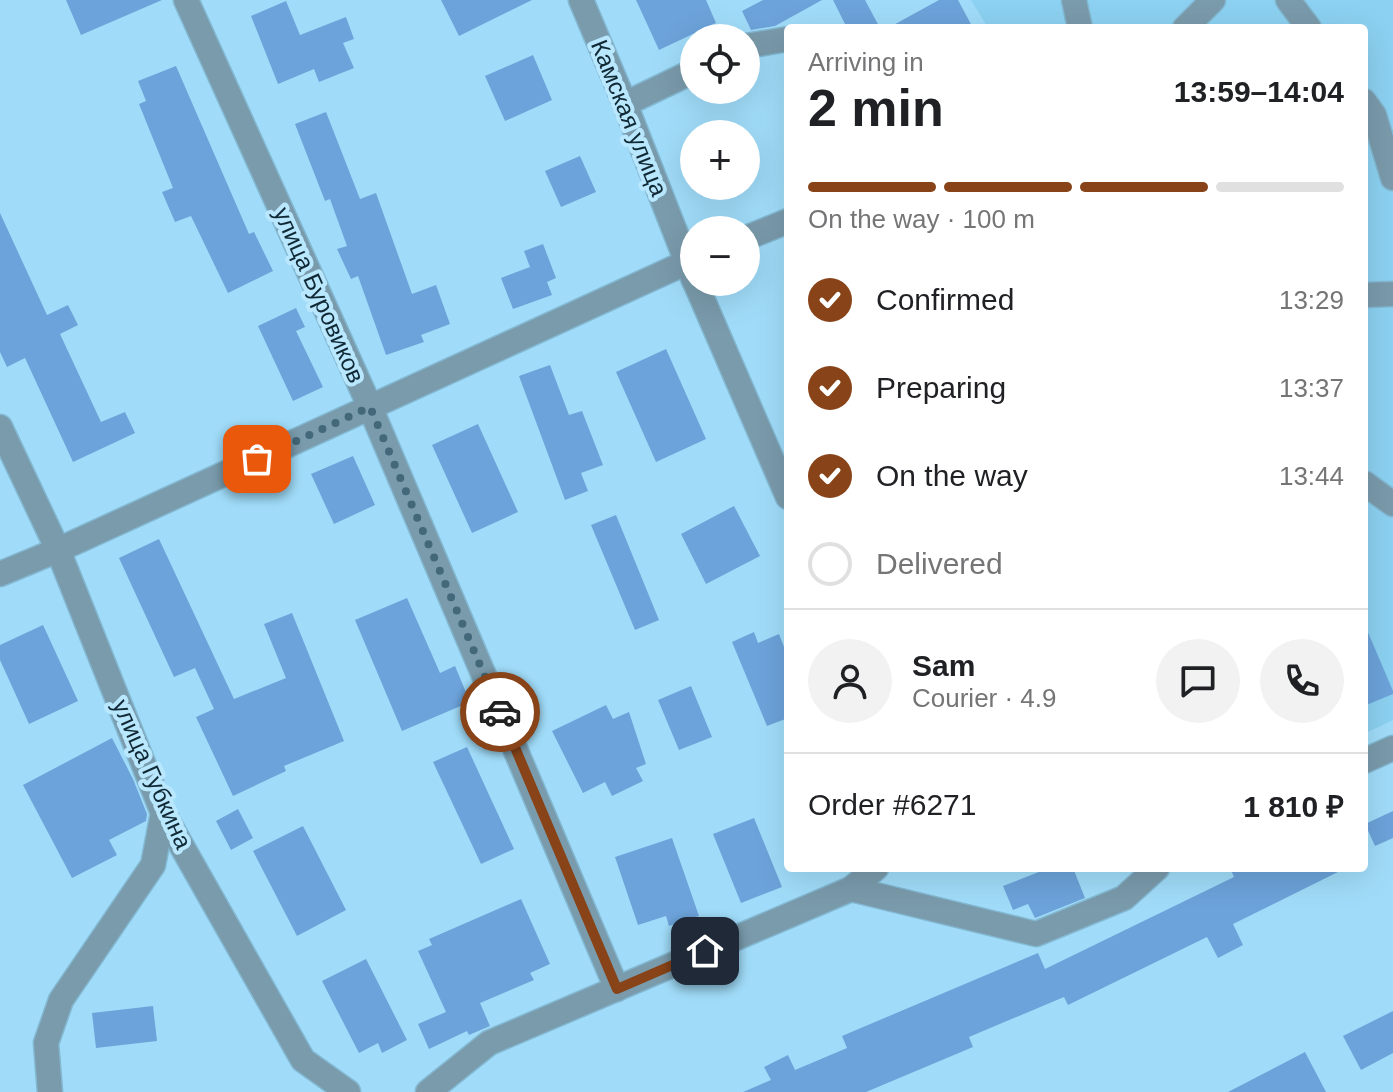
<!DOCTYPE html>
<html lang="en">
<head>
<meta charset="utf-8">
<style>
  :root { --surface:#fff; --page:#f2f2f2; --text:#202124; --muted:#757577; --line:#e0e0e0; --accent:#884418 }
  body { margin:0; font-family:Helvetica,sans-serif; background:var(--page); color:var(--text); height:100vh; display:flex; flex-direction:column; font-size:30px; white-space:nowrap }
  * { box-sizing:border-box; margin:0 }
  p { font-size:26px; color:var(--muted) }
  .icon { flex:none; width:44px; height:44px; fill:none; stroke:currentColor; stroke-width:2; stroke-linecap:round; stroke-linejoin:round }
  .map { position:relative; flex:1; overflow:hidden }
  .details { position:absolute; left:784px; top:24px; width:584px; height:848px; display:flex; flex-direction:column; background:var(--surface); border-radius:8px; box-shadow:0 8px 32px #0002 }
  .details>* { flex:none }
  .controls { position:absolute; left:680px; top:24px; display:grid; gap:16px }
  .controls a { display:grid; place-items:center; width:80px; height:80px; border-radius:50%; background:var(--surface); box-shadow:0 8px 32px #0002; font-size:40px }
  .pin { position:absolute; display:grid; place-items:center; width:68px; height:68px; color:#fff; margin:-34px; border-radius:16px; box-shadow:0 4px 12px #0006 }
  .courier { position:absolute; display:grid; place-items:center; width:80px; height:80px; margin:-40px; border:6px solid #884418; border-radius:50%; background:#fff; color:#222; box-shadow:0 2px 10px #0007 }
  .summary em { font-style:normal; font-weight:800 }
  .summary div { display:flex; flex-direction:column-reverse }
  .summary { display:flex; align-items:center; justify-content:space-between; height:136px; padding:0 24px }
  h1 { font-size:52px; font-weight:800; line-height:60px }
  .bar { display:grid; grid-template-columns:repeat(4,1fr); gap:12px 8px; align-content:center; height:96px; padding:0 24px }
  .bar i { height:10px; border-radius:6px; background:var(--line) }
  .bar .active { background:var(--accent) }
  .bar p { grid-column:span 4 }
  .line { display:flex; align-items:center; gap:20px; padding:0 24px; border-top:2px solid var(--line) }
  .line div { flex:1 }
  .round { display:grid; place-items:center; flex:none; width:84px; height:84px; border-radius:42px; background:var(--page) }
  ol { padding:0 24px; list-style:none }
  li { display:flex; align-items:center; gap:24px; height:88px }
  li p { margin-inline-start:auto }
  li .icon { padding:8px; border-radius:50%; background:var(--accent); color:#fff; stroke-width:4 }
  li:last-child { color:var(--muted) }
  li i { width:44px; height:44px; border:4px solid var(--line); border-radius:50% }
  .map>svg:first-child { display:block }
  .built { fill:#8cd1f1 }
  .building { fill:#6ca3da }
  .lines { fill:none; stroke-linecap:round; stroke-linejoin:round }
  .minor-casing { stroke:#83b8d2; stroke-width:27 }
  .minor { stroke:#7a9bac; stroke-width:24 }
  .done { stroke:#436879; stroke-width:8; stroke-dasharray:0 14.4 }
  .route { stroke:#884418; stroke-width:10 }
  .labels { text-anchor:middle; stroke-width:8; stroke-linejoin:round; paint-order:stroke }
  .street-label { font-size:24px; fill:#112934; stroke:#b8e7fe }
</style>
</head>
<body>
<div class="map">
<svg width="1393" height="1092" viewBox="0 0 1393 1092">
  <rect width="100%" height="100%" fill="#a0dcf9"/>
  <!-- built -->
  <path class="built" d="M971,0h422v720l-29,14v-706h-376z"/>
  <!-- building -->
  <g class="building">
    <path d="M66,0h96l-81,35z"/>
    <path d="M441,0h91l-73,36z"/>
    <path d="M636,0h70l10,23 -57,27z"/>
    <path d="M763,0h59l-47,26 -24,4 -9,-19z"/>
    <path d="M833,0h32l15,28h-33z"/>
    <path d="M939,0h19l15,28h-85z"/>
    <path d="M286,1l14,34 46,-18 8,22 -11,4 11,25 -35,14 -5,-13 -36,15 -27,-68z"/>
    <path d="M533,55l19,45 -47,21 -20,-45z"/>
    <path d="M176,66l73,168 5,-2 19,39 -45,22 -37,-77 -16,6 -13,-30 11,-4 -34,-84 7,-3 -8,-20z"/>
    <path d="M326,112l34,87 16,-6 36,101 24,-9 14,39 -29,11 3,7 -38,13 -28,-79 -7,3 -14,-30 10,-3 -17,-47 -5,2 -30,-77z"/>
    <path d="M580,156l16,36 -35,15 -16,-36z"/>
    <path d="M0,213l47,102 21,-10 10,20 -18,9 41,88 24,-10 10,21 -62,29 -48,-104 -18,9 -7,-15z"/>
    <path d="M543,244l13,34 -9,4 5,13 -39,14 -12,-31 29,-11 -6,-16z"/>
    <path d="M296,308l9,19 -9,4 27,56 -30,14 -35,-75z"/>
    <path d="M666,349l40,90 -50,23 -40,-90z"/>
    <path d="M550,365l19,50 13,-4 21,54 -22,8 7,18 -23,9 -46,-124z"/>
    <path d="M478,424l40,88 -46,21 -40,-88z"/>
    <path d="M353,456l22,49 -41,19 -23,-50z"/>
    <path d="M734,506l26,50 -54,28 -25,-50z"/>
    <path d="M616,515l43,105 -24,10 -44,-105z"/>
    <path d="M159,539l75,160 52,-21 -22,-54 28,-11 52,128 -60,25 2,5 -53,25 -37,-79 18,-8 -19,-41 -21,9 -55,-119z"/>
    <path d="M407,598l33,75 15,-7 15,36 -68,29 -47,-111z"/>
    <path d="M1364,623l29,68v3l-29,12z"/>
    <path d="M43,625l35,76 -49,23 -29,-64v-15z"/>
    <path d="M754,632l4,11 21,-9 9,23v61l-21,8 -35,-84z"/>
    <path d="M691,686l21,51 -33,13 -21,-50z"/>
    <path d="M606,705l7,14 16,-7 17,52 -10,4 7,13 -31,15 -7,-14 -22,11 -31,-62z"/>
    <path d="M112,738l21,41 14,35 -1,7 -37,19 8,15 -45,23 -49,-93z"/>
    <path d="M467,747l47,102 -33,15 -48,-102z"/>
    <path d="M238,809l15,29 -22,12 -15,-29z"/>
    <path d="M1393,811v27l-18,8 -10,-22z"/>
    <path d="M754,818l28,69 -41,16 -28,-69z"/>
    <path d="M303,826l43,84 -49,26 -44,-85z"/>
    <path d="M672,838l27,78 -30,10 -3,-10 -28,9 -23,-68z"/>
    <path d="M1049,868h24l12,30 -50,20 -7,-14 -15,6 -10,-24z"/>
    <path d="M1230,868h116l-113,56 10,21 -25,13 -11,-21 -139,68 -4,-8 -95,40 4,10 -107,45h-123l28,-12 -7,-13 24,-12 7,15 52,-22 -5,-12 196,-83 7,16 189,-92z"/>
    <path d="M521,899l29,65 -20,9 4,7 -54,23 10,23 -21,9 -2,-4 -38,18 -11,-25 28,-12 -28,-61 14,-6 -3,-6z"/>
    <path d="M366,959l41,81 -25,13 -4,-10 -19,10 -37,-72z"/>
    <path d="M153,1006l4,35 -61,7 -4,-35z"/>
    <path d="M1393,1011v42l-32,17 -18,-34z"/>
    <path d="M1305,1052l21,40h-98z"/>
  </g>
  <g class="lines">
    <defs>
      <g id="minor">
        <path d="M186,0l184,407 247,582"/>
        <path d="M581,0l44,104 69,176"/>
        <path d="M1074,0l6,28"/>
        <path d="M1288,0l21,28"/>
        <path d="M1185,28l28,-28"/>
        <path d="M746,46l42,-7"/>
        <path d="M1364,101l10,14 19,63"/>
        <path d="M625,104l69,-33"/>
        <path d="M746,238l42,-17"/>
        <path d="M695,282l93,215"/>
        <path d="M1364,295l29,-1"/>
        <path d="M0,427l58,123 105,263 140,247 45,32"/>
        <path d="M1364,483l29,21"/>
        <path d="M0,574l58,-24 636,-291"/>
        <path d="M1364,761l29,-13"/>
        <path d="M851,889l25,-21"/>
        <path d="M50,1092l-4,-49 15,-43 92,-135 10,-52"/>
        <path d="M428,1092l61,-49 362,-154 185,45 88,-36 33,-30"/>
      </g>
    </defs>
    <!-- minor casing -->
    <use href="#minor" class="minor-casing"/>
    <!-- minor -->
    <use href="#minor" class="minor"/>
  </g>
  <g class="lines">
    <!-- done -->
    <path class="done" d="M257,459l113,-52 130,305"/>
    <!-- route -->
    <path class="route" d="M500,712l117,277 88,-38"/>
  </g>
  <g class="labels">
    <!-- street labels -->
    <g class="street-label">
      <text transform="translate(629 118) rotate(68)" y="8">Камская улица</text>
      <text transform="translate(319 295) rotate(66)" y="8">улица Буровиков</text>
      <text transform="translate(152 774) rotate(66)" y="8">улица Губкина</text>
    </g>
  </g>
</svg>
<div class="controls">
<a><svg class="icon" aria-label="locate" viewBox="0 0 24 24"><circle cx="12" cy="12" r="6"/><path d="M12 2v4M12 18v4M2 12h4M18 12h4"/></svg></a>
<a>+</a>
<a>−</a>
</div>
<div class="pin" style="left:257px;top:459px;background:#ea580c"><svg class="icon" aria-label="bag" viewBox="0 0 24 24"><path d="M5 8h14l-1 12H6zM9 8a3 3 0 0 1 6 0"/></svg></div>
<div class="pin" style="left:705px;top:951px;background:#1f2937"><svg class="icon" aria-label="home" viewBox="0 0 24 24"><path d="M3 11l9-7 9 7M6 9v11h12V9"/></svg></div>
<div class="courier" style="left:500px;top:712px"><svg class="icon" aria-label="car" viewBox="0 0 24 24"><path d="M5 17H2v-5l4-1 3-4h7l3 4 3 1v5h-3M9 17h6M6 11h13"/><circle cx="7" cy="17" r="2"/><circle cx="17" cy="17" r="2"/></svg></div>
<section class="details">
<div class="summary"><div><h1>2 min</h1><p>Arriving in</p></div><em>13:59–14:04</em></div>
<div class="bar"><i class="active"></i><i class="active"></i><i class="active"></i><i></i><p>On the way · 100 m</p></div>
<ol>
<li><svg class="icon" aria-label="check" viewBox="0 0 24 24"><path d="M5 12l5 5 9-10"/></svg>Confirmed<p>13:29</p></li>
<li><svg class="icon" aria-label="check" viewBox="0 0 24 24"><path d="M5 12l5 5 9-10"/></svg>Preparing<p>13:37</p></li>
<li><svg class="icon" aria-label="check" viewBox="0 0 24 24"><path d="M5 12l5 5 9-10"/></svg>On the way<p>13:44</p></li>
<li><i></i>Delivered</li>
</ol>
<div class="line" style="height:144px"><a class="round"><svg class="icon" aria-label="person" viewBox="0 0 24 24"><circle cx="12" cy="8" r="4"/><path d="M4 21q1-7 8-7t8 7"/></svg></a><div><b>Sam</b><p>Courier · 4.9</p></div><a class="round"><svg class="icon" aria-label="chat" viewBox="0 0 24 24"><path d="M4 5h16v11H9l-5 4z"/></svg></a><a class="round"><svg class="icon" aria-label="phone" viewBox="0 0 24 24"><path d="M5 4h4l2 5-3 2q2 4 5 5l2-3 5 2v4C11 20 4 13 5 4z"/></svg></a></div>
<div class="line" style="height:104px"><div>Order #6271</div><b>1 810 ₽</b></div>
</section>
</div>
</body>
</html>
